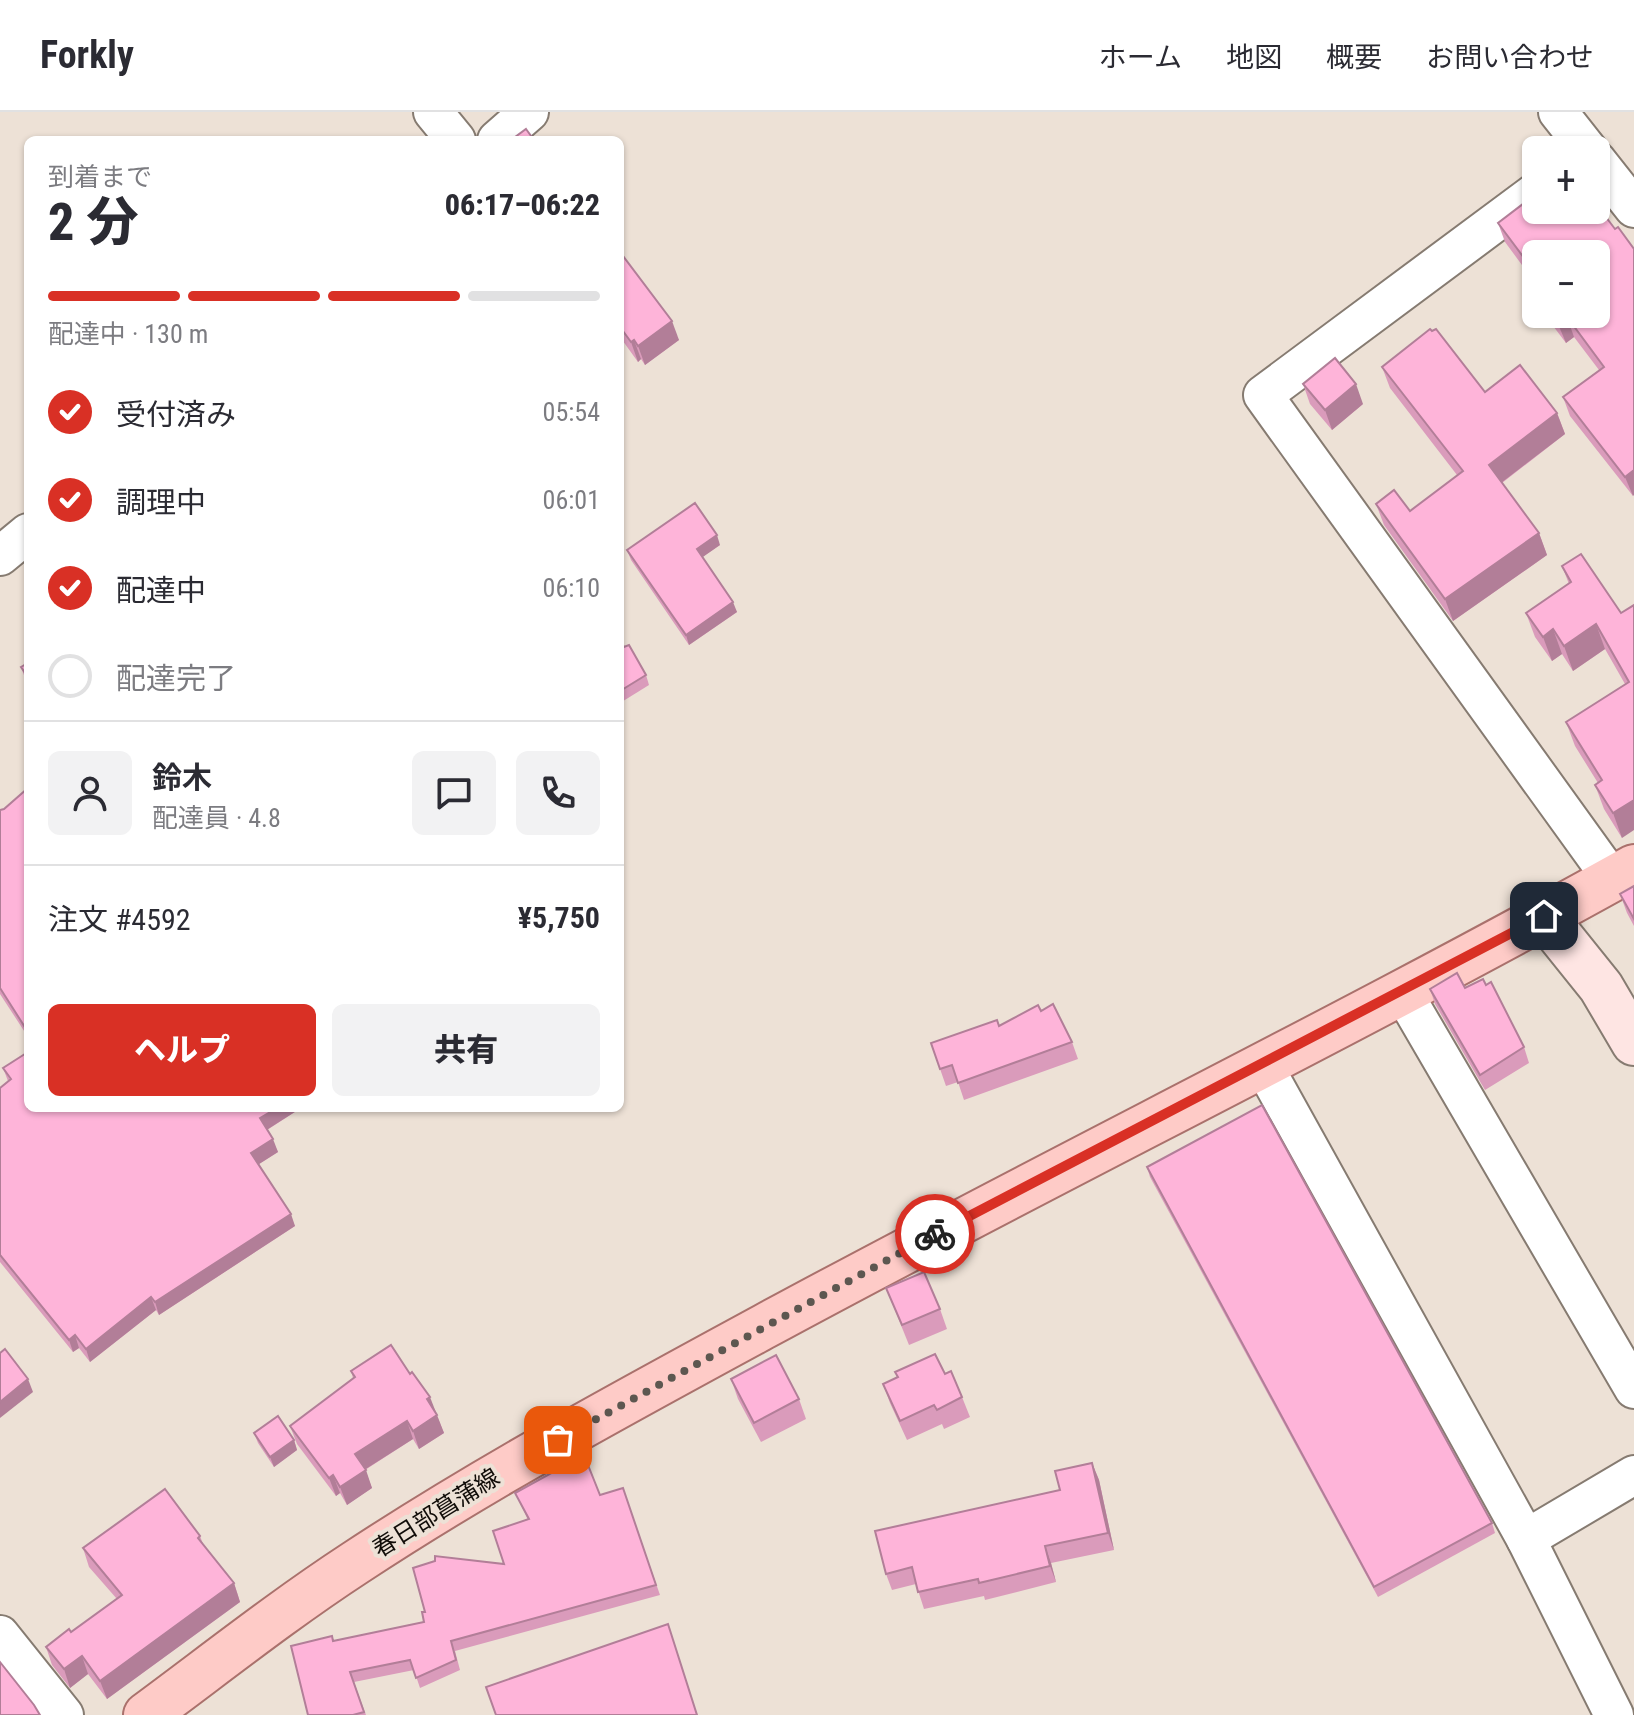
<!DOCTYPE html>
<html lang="ja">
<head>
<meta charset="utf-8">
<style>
  :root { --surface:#fff; --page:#f2f2f3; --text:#2b2b33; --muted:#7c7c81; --line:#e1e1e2; --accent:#d93025 }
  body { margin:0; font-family:"Roboto Condensed","Noto Sans JP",sans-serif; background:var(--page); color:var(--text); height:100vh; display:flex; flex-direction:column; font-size:30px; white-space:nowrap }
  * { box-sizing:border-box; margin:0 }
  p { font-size:26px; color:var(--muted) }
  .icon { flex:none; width:44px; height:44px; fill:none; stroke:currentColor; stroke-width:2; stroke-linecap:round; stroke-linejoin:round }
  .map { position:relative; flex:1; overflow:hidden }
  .sheet { position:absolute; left:24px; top:24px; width:600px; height:976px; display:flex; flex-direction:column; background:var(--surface); border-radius:12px; box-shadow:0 2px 6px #0004 }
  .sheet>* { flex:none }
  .buttons { position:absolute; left:1522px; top:24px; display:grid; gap:16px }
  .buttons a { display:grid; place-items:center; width:88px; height:88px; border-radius:12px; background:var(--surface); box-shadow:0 2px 6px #0004; font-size:40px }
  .pin { position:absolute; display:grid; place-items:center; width:68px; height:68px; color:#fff; margin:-34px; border-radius:16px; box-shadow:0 4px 12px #0006 }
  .courier { position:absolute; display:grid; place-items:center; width:80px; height:80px; margin:-40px; border:6px solid #d93025; border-radius:50%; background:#fff; color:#222; box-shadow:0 2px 10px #0007 }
  .summary em { font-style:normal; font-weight:800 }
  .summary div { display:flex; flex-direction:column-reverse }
  .summary { display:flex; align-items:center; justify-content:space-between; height:136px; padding:0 24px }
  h1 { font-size:52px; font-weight:800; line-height:60px }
  .bar { display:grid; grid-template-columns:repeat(4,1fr); gap:12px 8px; align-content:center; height:96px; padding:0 24px }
  .bar i { height:10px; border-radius:6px; background:var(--line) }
  .bar .active { background:var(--accent) }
  .bar p { grid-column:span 4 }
  .line { display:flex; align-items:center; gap:20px; padding:0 24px; border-top:2px solid var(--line) }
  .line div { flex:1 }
  .round { display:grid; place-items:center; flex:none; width:84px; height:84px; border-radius:12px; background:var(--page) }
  ol { padding:0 24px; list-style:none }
  li { display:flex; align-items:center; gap:24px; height:88px }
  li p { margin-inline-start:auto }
  li .icon { padding:8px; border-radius:50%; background:var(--accent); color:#fff; stroke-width:4 }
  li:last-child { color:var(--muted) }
  li i { width:44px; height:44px; border:4px solid var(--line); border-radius:50% }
  .primary-button { display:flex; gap:16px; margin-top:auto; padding:16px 24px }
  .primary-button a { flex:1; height:92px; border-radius:12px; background:var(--accent); color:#fff; font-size:32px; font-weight:800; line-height:92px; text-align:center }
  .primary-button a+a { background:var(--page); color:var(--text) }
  header { display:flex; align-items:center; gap:48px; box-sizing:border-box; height:112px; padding:0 40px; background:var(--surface); border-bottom:2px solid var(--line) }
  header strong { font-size:38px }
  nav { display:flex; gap:44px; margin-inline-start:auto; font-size:28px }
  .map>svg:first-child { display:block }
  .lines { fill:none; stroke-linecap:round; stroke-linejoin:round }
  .street-casing { stroke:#867b71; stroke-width:42 }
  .secondary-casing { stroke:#867b71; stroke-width:48 }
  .primary-casing { stroke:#aa716c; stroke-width:48 }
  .street { stroke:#fff; stroke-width:38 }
  .secondary { stroke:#fee5e3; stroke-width:44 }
  .primary { stroke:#fecbc7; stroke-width:44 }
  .wall { fill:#da9bbb }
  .shaded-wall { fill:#b27e98 }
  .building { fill:#feb4d9; stroke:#b27e98; stroke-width:2 }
  .done { stroke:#5d5750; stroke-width:8; stroke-dasharray:0 14.4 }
  .route { stroke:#d93025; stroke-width:10 }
  .labels { text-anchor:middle; stroke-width:8; stroke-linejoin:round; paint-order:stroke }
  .street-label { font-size:24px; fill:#100c08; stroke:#ede1d6 }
</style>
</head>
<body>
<header>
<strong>Forkly</strong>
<nav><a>ホーム</a><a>地図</a><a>概要</a><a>お問い合わせ</a></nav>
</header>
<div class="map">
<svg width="1634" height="1603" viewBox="0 0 1634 1603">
  <rect width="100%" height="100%" fill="#ede1d6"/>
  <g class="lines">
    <defs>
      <g id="street">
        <path d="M433,0l23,28"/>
        <path d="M1558,0l30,38"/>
        <path d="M497,28l32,-28"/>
        <path d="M1596,48l38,48"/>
        <path d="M1536,80l-273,203 349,484"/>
        <path d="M0,444l28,-23"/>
        <path d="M1402,879l232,398"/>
        <path d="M1263,953l263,474 88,176"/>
        <path d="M1526,1427l108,-64"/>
        <path d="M0,1523l64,80"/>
      </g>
      <path id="secondary" d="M1544,804l57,71 33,56"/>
      <path id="primary" d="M146,1603c69,-51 137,-105 209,-152 132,-87 272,-162 410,-237 288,-156 583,-300 869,-459"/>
    </defs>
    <!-- street casing -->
    <use href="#street" class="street-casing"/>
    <!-- secondary casing -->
    <use href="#secondary" class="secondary-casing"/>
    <!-- primary casing -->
    <use href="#primary" class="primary-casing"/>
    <!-- street -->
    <use href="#street" class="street"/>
    <!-- secondary -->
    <use href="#secondary" class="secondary"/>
    <!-- primary -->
    <use href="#primary" class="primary"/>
  </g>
  <!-- wall -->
  <g class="wall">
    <path d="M1596,98l37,286 -63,-80 -7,-19 36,-27 -25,-33 -8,6 -19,-25 -2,-4h51l-60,-60v30l-31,-42 -7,-19z"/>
    <path d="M620,140l59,88 -34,25 -4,-6 -3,3 -18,-25z"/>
    <path d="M1382,255l103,25 72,21 8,21 -63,49 37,50 8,22 -94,66 -69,-96 -8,-21 34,7 47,-36 -67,-87z"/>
    <path d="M1303,272l60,20 -31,26 -22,-26z"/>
    <path d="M720,433l-18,12 35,55 -48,33 -58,-85 -4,-10z"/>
    <path d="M1562,454l59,47 13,-8 -12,233 -18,-29 -9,-24 3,-2 -23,-37 -9,-24 59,-38 -20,-35 -32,22 -11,-17 -10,7 -17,-24 -9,-24 43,-29z"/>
    <path d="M620,528l26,35 3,10 -29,18z"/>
    <path d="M28,551v23l-7,-19z"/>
    <path d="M28,676v249l-28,-43v-184l4,-1z"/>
    <path d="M1634,774v40l-7,-13 -7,-19z"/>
    <path d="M1465,876l59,59 5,16 -44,27 -50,-86 -5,-15z"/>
    <path d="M1041,899l31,31 6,17 -114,41 -6,-18 -12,4 -15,-43 68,-17z"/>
    <path d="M3,956l25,40h273l-34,22 11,22 -19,12 36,62 -136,89 -3,-5 -66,52 -11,-14 -6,4 -73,-90v-174l8,-7z"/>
    <path d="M1147,1055l345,356 3,10 -117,64 -228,-420z"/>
    <path d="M886,1176l54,21 7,20 -38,16z"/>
    <path d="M351,1259l84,40 9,22 -25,16 -6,-10 -48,31 7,18 -25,17 -7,-12 -4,3 -39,-52 -7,-18 63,-48z"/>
    <path d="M895,1260l50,2 17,23 8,20 -26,12 -2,-5 -35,16 -17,-37 -7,-19 14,-7z"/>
    <path d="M731,1267l68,20 7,20 -45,23 -23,-43z"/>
    <path d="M254,1321l40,7 3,10 -23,17 -16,-24z"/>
    <path d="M1092,1351l7,17 15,70 -63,13 5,19 -71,18 -1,-4 -60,13 -8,-25 -24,6 -6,-16 174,-84z"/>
    <path d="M623,1376l37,107 -205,56 5,19 -40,18 -6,-18 -60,12 12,33h-58l24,-79 2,5 90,-19 1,-10 79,-48 24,-44 -13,-27 85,2z"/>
    <path d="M200,1424l3,8 31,39 6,19 -133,97 -19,-25 -18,14 -18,-23 -6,-18 25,-15 46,-33 -28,-32 -6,-19z"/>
  </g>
  <!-- shaded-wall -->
  <g class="shaded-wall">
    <path d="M1567,205l7,20 -8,6 -8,-19z"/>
    <path d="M672,209l7,19 -34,25 -7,-19z"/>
    <path d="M634,228l7,19 -3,3 -7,-20z"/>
    <path d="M1356,272l7,20 -31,26 -7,-20z"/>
    <path d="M1557,301l8,21 -68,52 -8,-21z"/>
    <path d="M1634,358v25l-1,1 -8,-19z"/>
    <path d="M1539,421l8,22 -94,66 -8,-22z"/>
    <path d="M717,423l3,10 -20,14 -3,-10z"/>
    <path d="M733,490l4,10 -48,33 -3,-10z"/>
    <path d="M1596,512l9,25 -32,22 -9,-25z"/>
    <path d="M1553,517l9,25 -10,7 -9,-24z"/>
    <path d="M1634,688v30l-12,8 -9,-25z"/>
    <path d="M277,996h24l-36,23 -5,-13z"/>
    <path d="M273,1027l5,13 -22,14 -5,-13z"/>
    <path d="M291,1102l4,12 -136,89 -4,-13z"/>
    <path d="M151,1185l5,13 -66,52 -4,-13z"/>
    <path d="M75,1223l4,13 -6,4 -4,-12z"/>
    <path d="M28,1267l5,13 -33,26v-16z"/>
    <path d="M430,1285l14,36 -25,16 -6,-18 14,-32z"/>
    <path d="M407,1309l6,18 -52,33 -6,-18z"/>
    <path d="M294,1328l3,10 -23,17 -4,-10z"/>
    <path d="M1092,1351l7,17 15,70 -6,-17z"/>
    <path d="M366,1358l6,18 -25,17 -7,-18z"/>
    <path d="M333,1363l7,18 -4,3 -7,-18z"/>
    <path d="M1045,1434l6,17 5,19 -6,-16z"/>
    <path d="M234,1471l6,19 -133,97 -7,-18z"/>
    <path d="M82,1544l6,18 -18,14 -6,-19z"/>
  </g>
  <!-- building -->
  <g class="building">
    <path d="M526,17l8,11h-23z"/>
    <path d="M1536,82v16h60v-6l19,25 3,-2 16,22v221l-9,7 -62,-80 41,-30 -37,-50 -9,7 -7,-10h45v-60h-60v20l-38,-51z"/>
    <path d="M620,140l52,69 -34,25 -4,-6 -3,2 -11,-15z"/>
    <path d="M1430,217l2,2 4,-2 49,63 35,-27 37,48 -68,52 50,68 -94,66 -69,-95 18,-14 16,21 53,-40 -81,-104z"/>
    <path d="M1335,246l21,26 -31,26 -22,-26z"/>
    <path d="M695,391l22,32 -20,14 36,53 -47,33 -59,-85z"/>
    <path d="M1581,442l40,59 13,-8v195l-21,13 -18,-28 7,-5 -36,-58 63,-40 -33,-58 -32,22 -11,-17 -10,8 -17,-24 45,-31 -9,-16z"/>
    <path d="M620,528l4,7 5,-2 17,30 -26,16z"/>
    <path d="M28,551v14l-7,-10z"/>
    <path d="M28,676v244l-28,-44v-178l4,-1z"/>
    <path d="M1634,774v33l-14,-25z"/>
    <path d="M1457,861l8,15 18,-9 3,6 5,-3 33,65 -44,28 -50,-86z"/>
    <path d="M1053,892l19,38 -114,41 -6,-18 -12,4 -9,-26 66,-23 2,6 39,-21 3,6z"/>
    <path d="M28,940v56h249l-17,10 13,21 -22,14 40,61 -136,88 -4,-5 -65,52 -11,-14 -6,5 -69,-85v-167l11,-9 -8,-11z"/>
    <path d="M1262,993l230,418 -118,64 -227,-420z"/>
    <path d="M924,1160l16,37 -38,16 -16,-37z"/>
    <path d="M391,1233l19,29 2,-2 18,25 -3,2 10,16 -24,16 -6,-10 -52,33 11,16 -26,17 -7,-12 -4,3 -39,-52 65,-49 -4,-6z"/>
    <path d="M5,1237l23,30 -28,23v-49z"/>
    <path d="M935,1242l10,20 6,-3 11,26 -25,13 -3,-5 -34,16 -17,-37 15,-7 -3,-5z"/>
    <path d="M776,1243l23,44 -45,24 -23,-44z"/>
    <path d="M278,1304l16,24 -24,17 -16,-24z"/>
    <path d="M584,1343l16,40 23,-7 33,97 -205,56 5,19 -40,18 -6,-18 -60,12 14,40 -11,3h-45l-17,-69 41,-10 1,5 91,-19 -2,-10h3l-12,-44 22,-7v-5l69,8 -11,-33 36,-12 -14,-26z"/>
    <path d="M1092,1351l16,70 -63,13 5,20 -71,17 -1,-4 -60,13 -6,-25 -26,7 -11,-43 185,-41 -5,-19z"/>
    <path d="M165,1377l35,47 -2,2 36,45 -134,98 -18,-25 -18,13 -18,-22 23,-18 2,3 51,-37 -39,-47z"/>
    <path d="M668,1512l29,91h-201l-10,-28z"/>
    <path d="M0,1550l34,43 6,10h-40z"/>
  </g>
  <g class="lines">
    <!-- done -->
    <path class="done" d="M558,1328l377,-206"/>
    <!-- route -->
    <path class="route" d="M935,1122l609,-318"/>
  </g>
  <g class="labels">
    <!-- street labels -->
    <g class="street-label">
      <text transform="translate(436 1401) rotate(-32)" y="8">春日部菖蒲線</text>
    </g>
  </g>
</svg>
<div class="buttons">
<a>+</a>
<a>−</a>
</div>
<div class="pin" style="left:558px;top:1328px;background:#ea580c"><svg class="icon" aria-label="bag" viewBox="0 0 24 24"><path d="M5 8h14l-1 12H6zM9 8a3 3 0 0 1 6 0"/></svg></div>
<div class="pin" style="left:1544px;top:804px;background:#1f2937"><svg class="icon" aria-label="home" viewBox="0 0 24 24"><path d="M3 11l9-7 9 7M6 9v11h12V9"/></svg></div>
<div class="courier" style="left:935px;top:1122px"><svg class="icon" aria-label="bike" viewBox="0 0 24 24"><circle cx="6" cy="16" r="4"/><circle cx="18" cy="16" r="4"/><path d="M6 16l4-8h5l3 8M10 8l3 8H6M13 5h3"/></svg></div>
<section class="sheet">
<div class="summary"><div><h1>2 分</h1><p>到着まで</p></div><em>06:17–06:22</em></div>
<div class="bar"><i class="active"></i><i class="active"></i><i class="active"></i><i></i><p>配達中 · 130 m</p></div>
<ol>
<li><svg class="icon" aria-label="check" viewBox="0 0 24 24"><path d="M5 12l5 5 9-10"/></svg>受付済み<p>05:54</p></li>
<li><svg class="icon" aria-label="check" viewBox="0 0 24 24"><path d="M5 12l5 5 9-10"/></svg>調理中<p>06:01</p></li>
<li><svg class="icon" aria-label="check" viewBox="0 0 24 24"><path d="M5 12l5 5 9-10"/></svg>配達中<p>06:10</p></li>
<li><i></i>配達完了</li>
</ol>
<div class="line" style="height:144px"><a class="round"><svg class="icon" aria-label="person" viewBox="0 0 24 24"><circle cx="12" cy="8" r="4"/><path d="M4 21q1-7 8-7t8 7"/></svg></a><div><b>鈴木</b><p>配達員 · 4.8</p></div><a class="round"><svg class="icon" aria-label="chat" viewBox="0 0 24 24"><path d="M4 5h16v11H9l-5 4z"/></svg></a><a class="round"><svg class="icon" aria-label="phone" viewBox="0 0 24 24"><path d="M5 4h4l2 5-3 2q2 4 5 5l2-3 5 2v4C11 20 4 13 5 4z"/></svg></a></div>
<div class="line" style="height:104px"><div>注文 #4592</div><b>¥5,750</b></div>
<div class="primary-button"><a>ヘルプ</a><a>共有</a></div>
</section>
</div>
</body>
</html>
